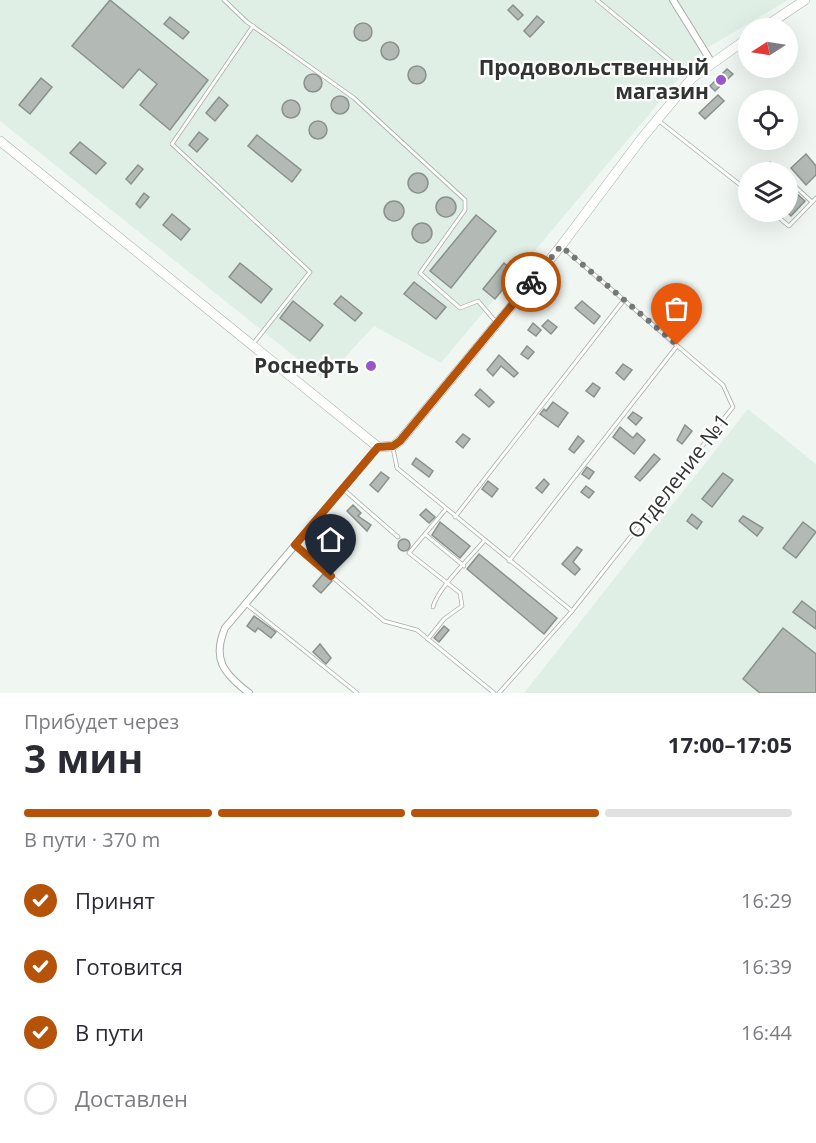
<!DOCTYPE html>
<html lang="ru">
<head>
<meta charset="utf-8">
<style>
  :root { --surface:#fff; --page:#f7f7f7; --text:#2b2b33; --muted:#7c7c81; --line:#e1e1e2; --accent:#b45309 }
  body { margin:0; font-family:"Open Sans",sans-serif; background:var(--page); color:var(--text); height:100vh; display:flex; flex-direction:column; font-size:22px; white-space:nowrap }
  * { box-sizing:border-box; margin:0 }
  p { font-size:20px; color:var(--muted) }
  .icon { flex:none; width:33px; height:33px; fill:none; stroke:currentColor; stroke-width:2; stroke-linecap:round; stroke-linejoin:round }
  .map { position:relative; height:693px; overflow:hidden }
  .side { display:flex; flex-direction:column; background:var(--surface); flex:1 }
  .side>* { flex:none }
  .needle { width:39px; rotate:258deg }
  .fabs { position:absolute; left:738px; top:18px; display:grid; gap:12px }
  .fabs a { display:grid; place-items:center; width:60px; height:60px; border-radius:50%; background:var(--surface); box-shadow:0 6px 24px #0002; font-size:30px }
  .pin { position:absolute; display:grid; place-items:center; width:51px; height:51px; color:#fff; margin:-62px -26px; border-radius:50% 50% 50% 0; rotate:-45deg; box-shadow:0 0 6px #0007 }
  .pin .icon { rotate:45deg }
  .courier { position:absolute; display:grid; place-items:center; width:60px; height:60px; margin:-30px; border:4px solid #b45309; border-radius:50%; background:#fff; color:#222; box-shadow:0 2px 8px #0007 }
  .headline em { font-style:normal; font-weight:700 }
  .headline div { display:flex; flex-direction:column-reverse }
  .headline { display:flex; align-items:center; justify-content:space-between; height:102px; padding:0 24px }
  h1 { font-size:39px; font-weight:700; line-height:45px }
  .bar { display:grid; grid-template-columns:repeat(4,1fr); gap:9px 6px; align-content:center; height:72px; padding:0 24px }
  .bar i { height:8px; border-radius:4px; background:var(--line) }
  .bar .selected { background:var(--accent) }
  .bar p { grid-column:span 4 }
  ol { padding:0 24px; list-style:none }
  li { display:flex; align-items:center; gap:18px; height:66px }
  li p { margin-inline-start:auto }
  li .icon { padding:6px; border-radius:50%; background:var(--accent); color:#fff; stroke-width:4 }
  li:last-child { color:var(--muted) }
  li i { width:33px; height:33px; border:3px solid var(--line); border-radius:50% }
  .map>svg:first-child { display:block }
  .built { fill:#e0efe5 }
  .building { fill:#b3bab6; stroke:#8a918d; stroke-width:1.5 }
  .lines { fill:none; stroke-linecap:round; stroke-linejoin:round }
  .service-casing { stroke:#a6ada8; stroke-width:4.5 }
  .minor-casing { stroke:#a6ada8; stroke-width:8 }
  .primary-casing { stroke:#a6ada8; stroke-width:10 }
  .service { stroke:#fff; stroke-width:3 }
  .minor { stroke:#fff; stroke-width:6 }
  .primary { stroke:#fff; stroke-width:9 }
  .done { stroke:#747876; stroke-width:6; stroke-dasharray:0 10.8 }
  .route { stroke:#b45309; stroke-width:8 }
  .poi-dot { fill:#9956cb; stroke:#fff; stroke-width:2 }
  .labels { text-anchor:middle; stroke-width:4.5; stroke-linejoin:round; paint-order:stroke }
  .poi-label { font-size:21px; font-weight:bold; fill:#313432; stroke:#fff; text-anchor:end }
  .street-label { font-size:21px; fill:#313432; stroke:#fff }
</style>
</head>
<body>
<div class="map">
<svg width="816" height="693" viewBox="0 0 816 693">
  <rect width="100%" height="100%" fill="#f0f7f3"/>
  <!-- built -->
  <g class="built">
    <path d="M0,0h788l-86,51 -261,312 -67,-37 -50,54 -324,-259z"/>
    <path d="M748,409l68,55v229h-292z"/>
  </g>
  <!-- building -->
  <g class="building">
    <path d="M110,0l98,80 -38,50 -30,-25 17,-21 -18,-15 -16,19 -51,-42z"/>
    <path d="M513,5l10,10 -5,5 -10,-10z"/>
    <path d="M537,16l7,6 -14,15 -6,-6z"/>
    <path d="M170,17l19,15 -6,7 -19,-15z"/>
    <circle cx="363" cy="32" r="9"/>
    <circle cx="390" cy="51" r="9"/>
    <circle cx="417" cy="75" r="9"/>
    <path d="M727,69l6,5 -18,17 -5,-5z"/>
    <circle cx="313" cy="83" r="9"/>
    <path d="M41,78l11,9 -22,27 -11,-9z"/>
    <path d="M718,95l6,6 -19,18 -6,-6z"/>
    <circle cx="340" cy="105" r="9"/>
    <path d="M219,97l9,8 -13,16 -9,-8z"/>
    <circle cx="291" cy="109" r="9"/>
    <circle cx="318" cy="130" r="9"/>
    <path d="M199,132l9,7 -11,13 -8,-7z"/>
    <path d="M257,135l44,35 -9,12 -44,-36z"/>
    <path d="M80,142l26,21 -10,11 -26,-21z"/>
    <path d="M806,154l10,12v9l-10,10 -15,-17z"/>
    <path d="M138,165l5,4 -12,15 -5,-5z"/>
    <circle cx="418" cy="183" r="10"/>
    <path d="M788,186l17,15 -14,15 -3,-3z"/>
    <path d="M144,193l5,4 -9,11 -4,-4z"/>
    <circle cx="446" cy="207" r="10"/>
    <circle cx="394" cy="211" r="10"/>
    <path d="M172,214l18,15 -9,11 -18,-15z"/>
    <path d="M476,215l20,16 -45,57 -21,-17z"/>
    <circle cx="422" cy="233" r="10"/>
    <path d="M240,263l32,26 -11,14 -32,-26z"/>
    <path d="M504,263l12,10 -21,26 -12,-10z"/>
    <path d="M414,282l32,25 -10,12 -32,-25z"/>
    <path d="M341,296l21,17 -7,8 -21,-17z"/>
    <path d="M293,301l30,24 -13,16 -30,-23z"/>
    <path d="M582,301l18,15 -6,8 -19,-16z"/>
    <path d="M548,320l9,7 -6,7 -9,-8z"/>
    <path d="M533,323l8,7 -5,6 -8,-6z"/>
    <path d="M527,346l7,6 -6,7 -7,-5z"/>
    <path d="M499,355l19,18 -4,4 -13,-11 -8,10 -6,-6z"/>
    <path d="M623,364l9,6 -8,10 -8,-7z"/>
    <path d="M593,383l7,5 -6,9 -8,-6z"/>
    <path d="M480,389l14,13 -5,5 -14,-12z"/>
    <path d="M553,402l15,11 -10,14 -18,-13 4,-5 2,2z"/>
    <path d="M633,412l9,6 -6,7 -8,-7z"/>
    <path d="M685,425l7,6 -10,13 -5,-4z"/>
    <path d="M620,427l13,11 4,-5 8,7 -11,14 -21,-17z"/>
    <path d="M463,434l7,5 -7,9 -7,-6z"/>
    <path d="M578,436l6,5 -10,12 -5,-4z"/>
    <path d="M654,454l6,5 -20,22 -5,-4z"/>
    <path d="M416,458l17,13 -4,6 -17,-13z"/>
    <path d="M587,467l7,5 -5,7 -7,-5z"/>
    <path d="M381,472l8,6 -11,14 -8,-7z"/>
    <path d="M723,473l10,7 -21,27 -10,-8z"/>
    <path d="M544,479l5,5 -7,9 -6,-5z"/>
    <path d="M488,481l10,8 -6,8 -10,-8z"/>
    <path d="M586,486l8,6 -5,6 -8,-6z"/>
    <path d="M353,505l8,8 -3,3 13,9 -4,6 -20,-20z"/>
    <path d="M426,509l9,8 -6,6 -9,-8z"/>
    <path d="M692,514l10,8 -5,7 -10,-8z"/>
    <path d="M743,516l20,12 -6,8 -18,-15z"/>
    <path d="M440,522l30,24 -10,12 -28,-23z"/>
    <path d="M803,522l13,10 -20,26 -13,-10z"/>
    <circle cx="404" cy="545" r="6"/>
    <path d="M577,547l5,3 -9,12 7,7 -5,6 -13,-11z"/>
    <path d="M479,554l78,64 -13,16 -77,-65z"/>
    <path d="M323,574l9,7 -11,12 -8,-7z"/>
    <path d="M802,601l14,11v17l-23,-17z"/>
    <path d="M254,616l22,16 -5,6 -13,-10 -3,4 -8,-6z"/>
    <path d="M444,626l5,4 -10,12 -5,-4z"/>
    <path d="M783,628l33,26v39h-56l-17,-14z"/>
    <path d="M320,644l11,14 -5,6 -13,-12z"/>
  </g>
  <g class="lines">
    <defs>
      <g id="service">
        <path d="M224,0l23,22 107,76 111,102v10l-45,63 40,35 18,-7 18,21"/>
        <path d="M597,0l93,77"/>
        <path d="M253,26l-81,118 138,128 -57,72"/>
        <path d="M659,121l89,70"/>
        <path d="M763,172l7,-8 9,8"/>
        <path d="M788,180l23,21"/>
        <path d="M772,212l17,14 27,-28"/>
        <path d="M393,448l4,20 175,143"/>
        <path d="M343,489l55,48"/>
        <path d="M455,517l169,-217"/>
        <path d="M426,535l38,31"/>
        <path d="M296,546l88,75 33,9 77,63"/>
        <path d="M509,561l168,-215"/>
        <path d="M246,604l111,89"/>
        <path d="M433,607c4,-18 38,-50 51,-66"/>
        <path d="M428,639l16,-20 18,-13 -2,-13 -51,-40 37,-44"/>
        <path d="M499,693l73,-82 161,-204 -10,-22 -161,-138"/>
      </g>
      <g id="minor">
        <path d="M673,0l39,63"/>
        <path d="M249,693c-26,-20 -37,-34 -24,-65l153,-181"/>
      </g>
      <g id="primary">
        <path d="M763,28l42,-28"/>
        <path d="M0,141l378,306 15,-1 7,-5 161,-195 81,-108 50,-60 56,-40"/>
      </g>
    </defs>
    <!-- service casing -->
    <use href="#service" class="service-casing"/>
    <!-- minor casing -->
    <use href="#minor" class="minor-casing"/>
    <!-- primary casing -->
    <use href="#primary" class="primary-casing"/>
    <!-- service -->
    <use href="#service" class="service"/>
    <!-- minor -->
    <use href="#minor" class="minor"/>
    <!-- primary -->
    <use href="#primary" class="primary"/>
  </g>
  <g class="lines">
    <!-- done -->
    <path class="done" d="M531,282l30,-36 116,99"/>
    <!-- route -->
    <path class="route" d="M331,576l-36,-31 83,-98 15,-1 7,-5 131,-159"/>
  </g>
  <!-- markers -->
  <g class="poi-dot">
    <circle cx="721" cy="80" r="6"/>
    <circle cx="371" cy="366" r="6"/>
  </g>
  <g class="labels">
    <!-- poi labels -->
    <g class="poi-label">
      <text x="709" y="75">Продовольственный<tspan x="709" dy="24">магазин</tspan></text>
      <text x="359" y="373">Роснефть</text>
    </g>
    <!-- street labels -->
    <g class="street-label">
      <text transform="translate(679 476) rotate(-52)" y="7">Отделение №1</text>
    </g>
  </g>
</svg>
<div class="fabs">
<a><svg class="needle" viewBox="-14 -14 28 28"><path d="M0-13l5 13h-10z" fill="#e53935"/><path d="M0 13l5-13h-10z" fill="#7c7c81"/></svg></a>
<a><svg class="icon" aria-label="locate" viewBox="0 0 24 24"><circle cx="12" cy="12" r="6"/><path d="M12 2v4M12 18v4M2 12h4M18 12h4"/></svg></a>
<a><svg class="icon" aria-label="layers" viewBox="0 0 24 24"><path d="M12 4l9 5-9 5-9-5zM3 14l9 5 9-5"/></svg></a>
</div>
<div class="pin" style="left:677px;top:345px;background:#ea580c"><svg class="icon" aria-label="bag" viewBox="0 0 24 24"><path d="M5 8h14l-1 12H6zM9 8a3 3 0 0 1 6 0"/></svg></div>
<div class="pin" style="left:331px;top:576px;background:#1f2937"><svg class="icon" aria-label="home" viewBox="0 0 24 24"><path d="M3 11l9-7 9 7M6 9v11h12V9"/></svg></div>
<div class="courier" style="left:531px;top:282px"><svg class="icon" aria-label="bike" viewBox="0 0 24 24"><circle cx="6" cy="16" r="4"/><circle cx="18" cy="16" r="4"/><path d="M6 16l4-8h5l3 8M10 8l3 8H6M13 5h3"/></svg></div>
</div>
<section class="side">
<div class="headline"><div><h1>3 мин</h1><p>Прибудет через</p></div><em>17:00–17:05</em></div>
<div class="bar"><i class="selected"></i><i class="selected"></i><i class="selected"></i><i></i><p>В пути · 370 m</p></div>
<ol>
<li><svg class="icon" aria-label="check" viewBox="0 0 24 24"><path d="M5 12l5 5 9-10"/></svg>Принят<p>16:29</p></li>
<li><svg class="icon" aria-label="check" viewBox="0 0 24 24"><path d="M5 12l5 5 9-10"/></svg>Готовится<p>16:39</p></li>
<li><svg class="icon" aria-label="check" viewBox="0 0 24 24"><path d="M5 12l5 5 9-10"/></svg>В пути<p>16:44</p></li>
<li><i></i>Доставлен</li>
</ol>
</section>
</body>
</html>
